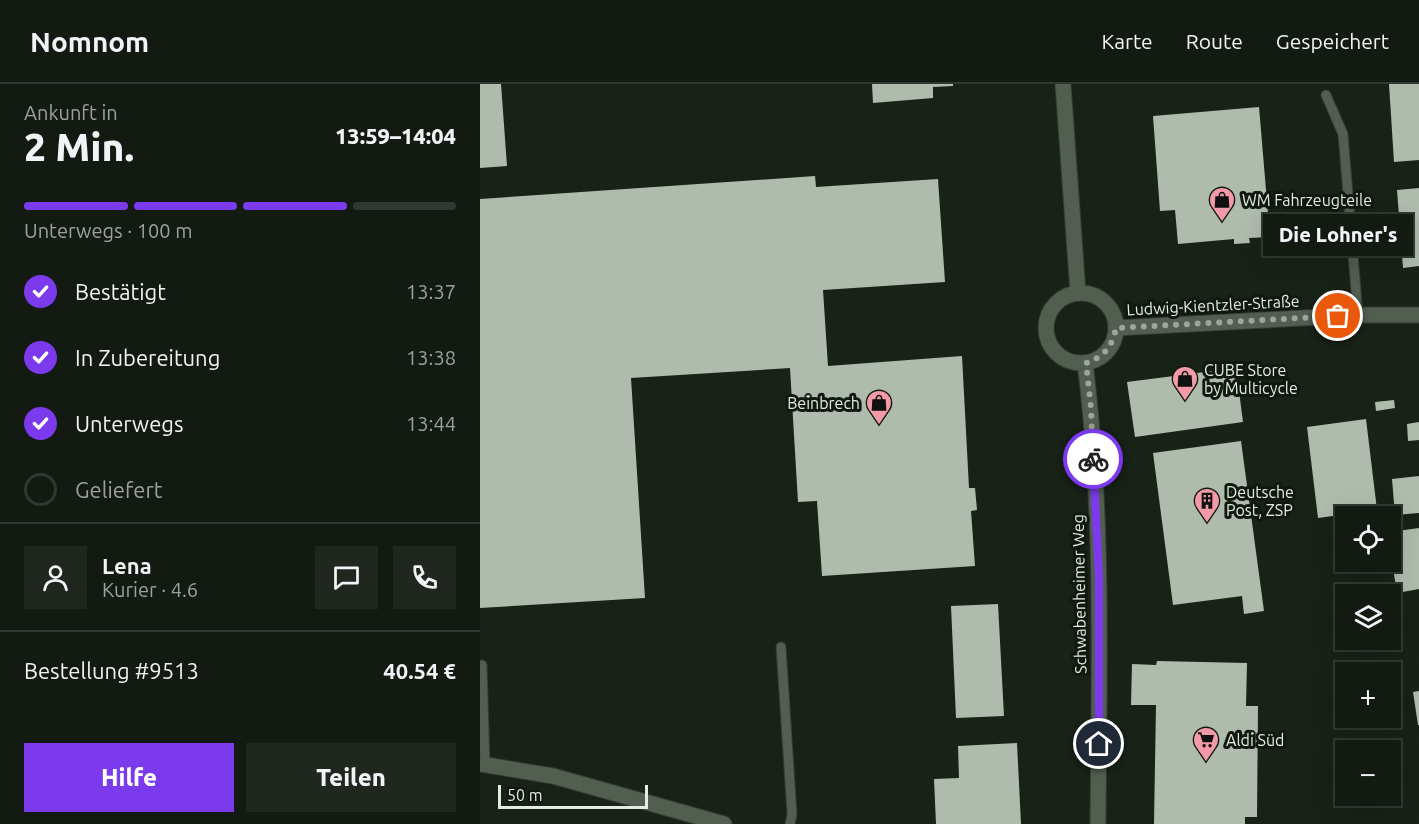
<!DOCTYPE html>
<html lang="de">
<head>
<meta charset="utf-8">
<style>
  :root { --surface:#121a11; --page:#1f271f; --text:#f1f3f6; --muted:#9ca19f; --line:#313831; --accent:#7c3aed }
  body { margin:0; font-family:Ubuntu,sans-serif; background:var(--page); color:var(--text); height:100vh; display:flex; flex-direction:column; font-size:22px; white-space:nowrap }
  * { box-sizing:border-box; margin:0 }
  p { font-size:20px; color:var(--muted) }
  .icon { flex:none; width:33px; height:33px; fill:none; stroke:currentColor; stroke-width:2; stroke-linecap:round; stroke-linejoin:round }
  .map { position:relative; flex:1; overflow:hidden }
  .panel { display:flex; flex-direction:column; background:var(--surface); width:480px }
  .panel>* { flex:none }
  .tools { position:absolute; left:855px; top:422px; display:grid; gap:12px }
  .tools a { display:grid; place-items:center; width:66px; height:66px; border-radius:0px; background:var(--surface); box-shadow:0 6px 24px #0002,0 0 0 2px var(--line); font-size:30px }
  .scale { position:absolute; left:18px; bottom:15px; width:150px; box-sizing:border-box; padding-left:6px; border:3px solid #e4ebe3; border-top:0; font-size:16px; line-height:21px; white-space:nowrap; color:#e4ebe3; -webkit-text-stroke:4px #0f190e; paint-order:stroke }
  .pin { position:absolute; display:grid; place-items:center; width:51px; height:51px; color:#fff; margin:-26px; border:3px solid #fff; border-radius:50%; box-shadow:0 2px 6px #0007 }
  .courier { position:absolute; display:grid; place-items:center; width:60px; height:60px; margin:-30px; border:4px solid #7c3aed; border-radius:50%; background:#fff; color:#222; box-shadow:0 2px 8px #0007 }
  .bubble { position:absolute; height:42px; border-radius:0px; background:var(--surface); box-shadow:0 6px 24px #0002,0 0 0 2px var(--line); font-size:20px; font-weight:800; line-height:42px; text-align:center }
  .head em { font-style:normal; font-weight:800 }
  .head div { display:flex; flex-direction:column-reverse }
  .head { display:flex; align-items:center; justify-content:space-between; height:102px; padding:0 24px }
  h1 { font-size:39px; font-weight:800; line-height:45px }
  .bar { display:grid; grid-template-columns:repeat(4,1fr); gap:9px 6px; align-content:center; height:72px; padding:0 24px }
  .bar i { height:8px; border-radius:4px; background:var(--line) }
  .bar .on { background:var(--accent) }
  .bar p { grid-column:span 4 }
  .line { display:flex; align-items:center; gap:15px; padding:0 24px; border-top:2px solid var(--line) }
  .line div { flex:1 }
  .round { display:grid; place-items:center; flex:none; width:63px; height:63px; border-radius:0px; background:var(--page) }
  ol { padding:0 24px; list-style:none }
  li { display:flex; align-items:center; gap:18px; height:66px }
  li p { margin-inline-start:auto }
  li .icon { padding:6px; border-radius:50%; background:var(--accent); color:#fff; stroke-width:4 }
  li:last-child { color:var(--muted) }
  li i { width:33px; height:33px; border:3px solid var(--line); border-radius:50% }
  .action { display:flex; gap:12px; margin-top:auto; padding:12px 24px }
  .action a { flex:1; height:69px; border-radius:0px; background:var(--accent); color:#fff; font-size:24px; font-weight:800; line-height:69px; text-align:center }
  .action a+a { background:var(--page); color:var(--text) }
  header { display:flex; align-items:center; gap:36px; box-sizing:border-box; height:84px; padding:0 30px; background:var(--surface); border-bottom:2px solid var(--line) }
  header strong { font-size:28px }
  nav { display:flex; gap:33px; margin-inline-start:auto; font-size:21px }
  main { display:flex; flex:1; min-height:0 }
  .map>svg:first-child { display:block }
  .building { fill:#afbcad }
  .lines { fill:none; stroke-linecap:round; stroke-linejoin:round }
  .service-casing { stroke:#353d34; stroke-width:11 }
  .minor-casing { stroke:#353d34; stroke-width:17 }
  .service { stroke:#525e50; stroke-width:9 }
  .minor { stroke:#525e50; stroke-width:15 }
  .done { stroke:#9da59c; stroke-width:6; stroke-dasharray:0 10.8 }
  .route { stroke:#7c3aed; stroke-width:8 }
  .labels { text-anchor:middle; stroke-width:6; stroke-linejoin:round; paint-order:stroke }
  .poi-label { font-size:16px; fill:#e4ebe3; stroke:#0f190e; text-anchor:start }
  .street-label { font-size:16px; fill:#e4ebe3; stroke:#0f190e }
</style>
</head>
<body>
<header>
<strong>Nomnom</strong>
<nav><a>Karte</a><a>Route</a><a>Gespeichert</a></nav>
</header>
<main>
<section class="panel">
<div class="head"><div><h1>2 Min.</h1><p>Ankunft in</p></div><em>13:59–14:04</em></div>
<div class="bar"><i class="on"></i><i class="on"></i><i class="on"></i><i></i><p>Unterwegs · 100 m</p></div>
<ol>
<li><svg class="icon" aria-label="check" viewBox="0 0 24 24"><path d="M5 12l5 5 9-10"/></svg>Bestätigt<p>13:37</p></li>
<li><svg class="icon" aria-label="check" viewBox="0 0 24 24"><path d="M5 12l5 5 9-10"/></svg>In Zubereitung<p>13:38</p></li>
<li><svg class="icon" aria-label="check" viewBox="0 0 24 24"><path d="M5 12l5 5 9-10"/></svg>Unterwegs<p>13:44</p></li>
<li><i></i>Geliefert</li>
</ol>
<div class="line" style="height:108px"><a class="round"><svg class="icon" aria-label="person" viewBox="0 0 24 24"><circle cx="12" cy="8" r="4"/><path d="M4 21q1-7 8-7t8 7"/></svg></a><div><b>Lena</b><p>Kurier · 4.6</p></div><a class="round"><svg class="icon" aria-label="chat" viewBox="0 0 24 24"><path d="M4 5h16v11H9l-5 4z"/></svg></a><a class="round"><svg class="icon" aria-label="phone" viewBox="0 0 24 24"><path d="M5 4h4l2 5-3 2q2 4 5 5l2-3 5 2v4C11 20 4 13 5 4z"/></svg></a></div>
<div class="line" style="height:78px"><div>Bestellung #9513</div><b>40.54 €</b></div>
<div class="action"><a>Hilfe</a><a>Teilen</a></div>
</section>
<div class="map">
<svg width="939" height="740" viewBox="0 0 939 740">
  <rect width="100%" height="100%" fill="#182217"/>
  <!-- building -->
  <g class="building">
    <path d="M0,0h21l6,82 -27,2z"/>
    <path d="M392,0h81v2l-20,1v11l-60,5z"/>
    <path d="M909,0h30v76l-25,2z"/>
    <path d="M779,23l11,130 -21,1 1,5 -16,1v-5l-56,5 -3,-34 -15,1 -7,-95z"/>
    <path d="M335,92l1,11 122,-8 7,103 -122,8 5,76 134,-10 7,132h6l2,22 -6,1 4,55 -153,10 -5,-75 -19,1 -8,-134 -159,10 14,220 -165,10v-409z"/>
    <path d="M939,104v78l-16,2 -6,-78z"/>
    <path d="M756,284l7,54 -108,15 -8,-55z"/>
    <path d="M914,316l1,8 -19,3 -1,-9z"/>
    <path d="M886,335l11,91 -59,8 -11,-91z"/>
    <path d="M939,338v18l-11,1 -1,-17z"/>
    <path d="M761,357l23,170 -20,3 -2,-18 -69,9 -20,-152z"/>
    <path d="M939,392v37l-24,2 -3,-36z"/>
    <path d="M939,444v61l-22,4 -7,-43v-18z"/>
    <path d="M518,520l6,112 -48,2 -5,-112z"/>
    <path d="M677,577l90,2 -1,43h12l-1,111h-12v7h-91l2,-119h-25l1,-41 24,1z"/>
    <path d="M939,607v34h-1l-5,-33z"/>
    <path d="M537,659l4,81h-85l-2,-45 25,-1 -1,-32z"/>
  </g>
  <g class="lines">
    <defs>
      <g id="service">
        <path d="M846,11l17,39 15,181"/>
        <path d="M301,563l11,167 -2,10"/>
        <path d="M2,581l3,99"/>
      </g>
      <g id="minor">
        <path d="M583,0l15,209"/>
        <circle cx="601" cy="244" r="35"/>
        <path d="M636,244l242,-13h61"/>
        <path d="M605,279c19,152 14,308 13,461"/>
        <path d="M0,680l73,12 171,48"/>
      </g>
    </defs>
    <!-- service casing -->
    <use href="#service" class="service-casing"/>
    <!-- minor casing -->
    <use href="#minor" class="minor-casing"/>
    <!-- service -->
    <use href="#service" class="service"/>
    <!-- minor -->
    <use href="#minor" class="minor"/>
  </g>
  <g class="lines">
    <!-- done -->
    <path class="done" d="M613,375l-2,-51 -5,-45c18,-6 26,-16 30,-35l222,-12"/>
    <!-- route -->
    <path class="route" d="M613,375l6,118v167"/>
  </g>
  <!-- icons -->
  <defs>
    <symbol id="shop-pin" viewBox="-11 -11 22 30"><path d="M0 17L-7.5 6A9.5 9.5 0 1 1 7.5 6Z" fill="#f39aaa" stroke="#0f190e"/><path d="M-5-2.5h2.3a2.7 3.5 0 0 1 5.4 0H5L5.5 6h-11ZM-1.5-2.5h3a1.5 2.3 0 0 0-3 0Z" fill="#111"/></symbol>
    <symbol id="building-pin" viewBox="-11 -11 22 30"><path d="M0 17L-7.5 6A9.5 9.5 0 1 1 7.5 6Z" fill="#f39aaa" stroke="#0f190e"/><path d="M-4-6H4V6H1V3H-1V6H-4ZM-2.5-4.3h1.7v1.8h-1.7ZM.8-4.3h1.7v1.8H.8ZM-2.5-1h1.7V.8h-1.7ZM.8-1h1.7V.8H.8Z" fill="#111"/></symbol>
    <symbol id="supermarket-pin" viewBox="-11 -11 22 30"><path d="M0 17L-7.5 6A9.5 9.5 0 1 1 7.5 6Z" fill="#f39aaa" stroke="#0f190e"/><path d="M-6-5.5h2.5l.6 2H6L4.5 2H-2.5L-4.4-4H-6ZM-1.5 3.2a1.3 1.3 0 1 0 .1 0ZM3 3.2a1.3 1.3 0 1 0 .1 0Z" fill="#111"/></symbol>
  </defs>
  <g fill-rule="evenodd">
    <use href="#shop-pin" x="727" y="101" width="30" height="40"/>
    <use href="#shop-pin" x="690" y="280" width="30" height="40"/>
    <use href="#shop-pin" x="384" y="304" width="30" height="40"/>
    <use href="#building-pin" x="712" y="402" width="30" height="40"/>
    <use href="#supermarket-pin" x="711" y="641" width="30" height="40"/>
  </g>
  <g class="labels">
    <!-- poi labels -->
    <g class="poi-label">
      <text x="762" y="122">WM Fahrzeugteile</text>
      <text x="724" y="292">CUBE Store<tspan x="724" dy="18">by Multicycle</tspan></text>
      <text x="380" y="325" text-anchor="end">Beinbrech</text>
      <text x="746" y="414">Deutsche<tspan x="746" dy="18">Post, ZSP</tspan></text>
      <text x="746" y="662">Aldi Süd</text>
    </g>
    <!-- street labels -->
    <g class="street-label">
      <text transform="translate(733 221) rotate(-3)" y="6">Ludwig-Kientzler-Straße</text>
      <text transform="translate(599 510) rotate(-91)" y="6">Schwabenheimer Weg</text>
    </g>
  </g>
</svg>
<div class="tools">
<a><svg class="icon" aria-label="locate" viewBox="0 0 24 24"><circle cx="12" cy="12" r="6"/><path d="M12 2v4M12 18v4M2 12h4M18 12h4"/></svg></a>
<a><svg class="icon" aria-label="layers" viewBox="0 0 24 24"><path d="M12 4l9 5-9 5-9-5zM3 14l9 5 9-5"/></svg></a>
<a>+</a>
<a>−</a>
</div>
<div class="scale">50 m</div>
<div class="pin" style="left:858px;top:232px;background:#ea580c"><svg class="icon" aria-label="bag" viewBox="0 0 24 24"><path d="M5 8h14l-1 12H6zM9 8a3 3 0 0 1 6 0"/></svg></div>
<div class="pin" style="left:619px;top:660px;background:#1f2937"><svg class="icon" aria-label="home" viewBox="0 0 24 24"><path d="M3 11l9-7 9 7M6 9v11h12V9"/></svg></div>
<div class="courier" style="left:613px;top:375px"><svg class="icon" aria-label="bike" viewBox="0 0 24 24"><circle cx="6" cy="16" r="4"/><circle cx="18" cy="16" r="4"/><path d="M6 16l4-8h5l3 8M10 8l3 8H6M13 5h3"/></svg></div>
<div class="bubble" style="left:783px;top:130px;width:150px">Die Lohner's</div>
</div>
</main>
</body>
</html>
